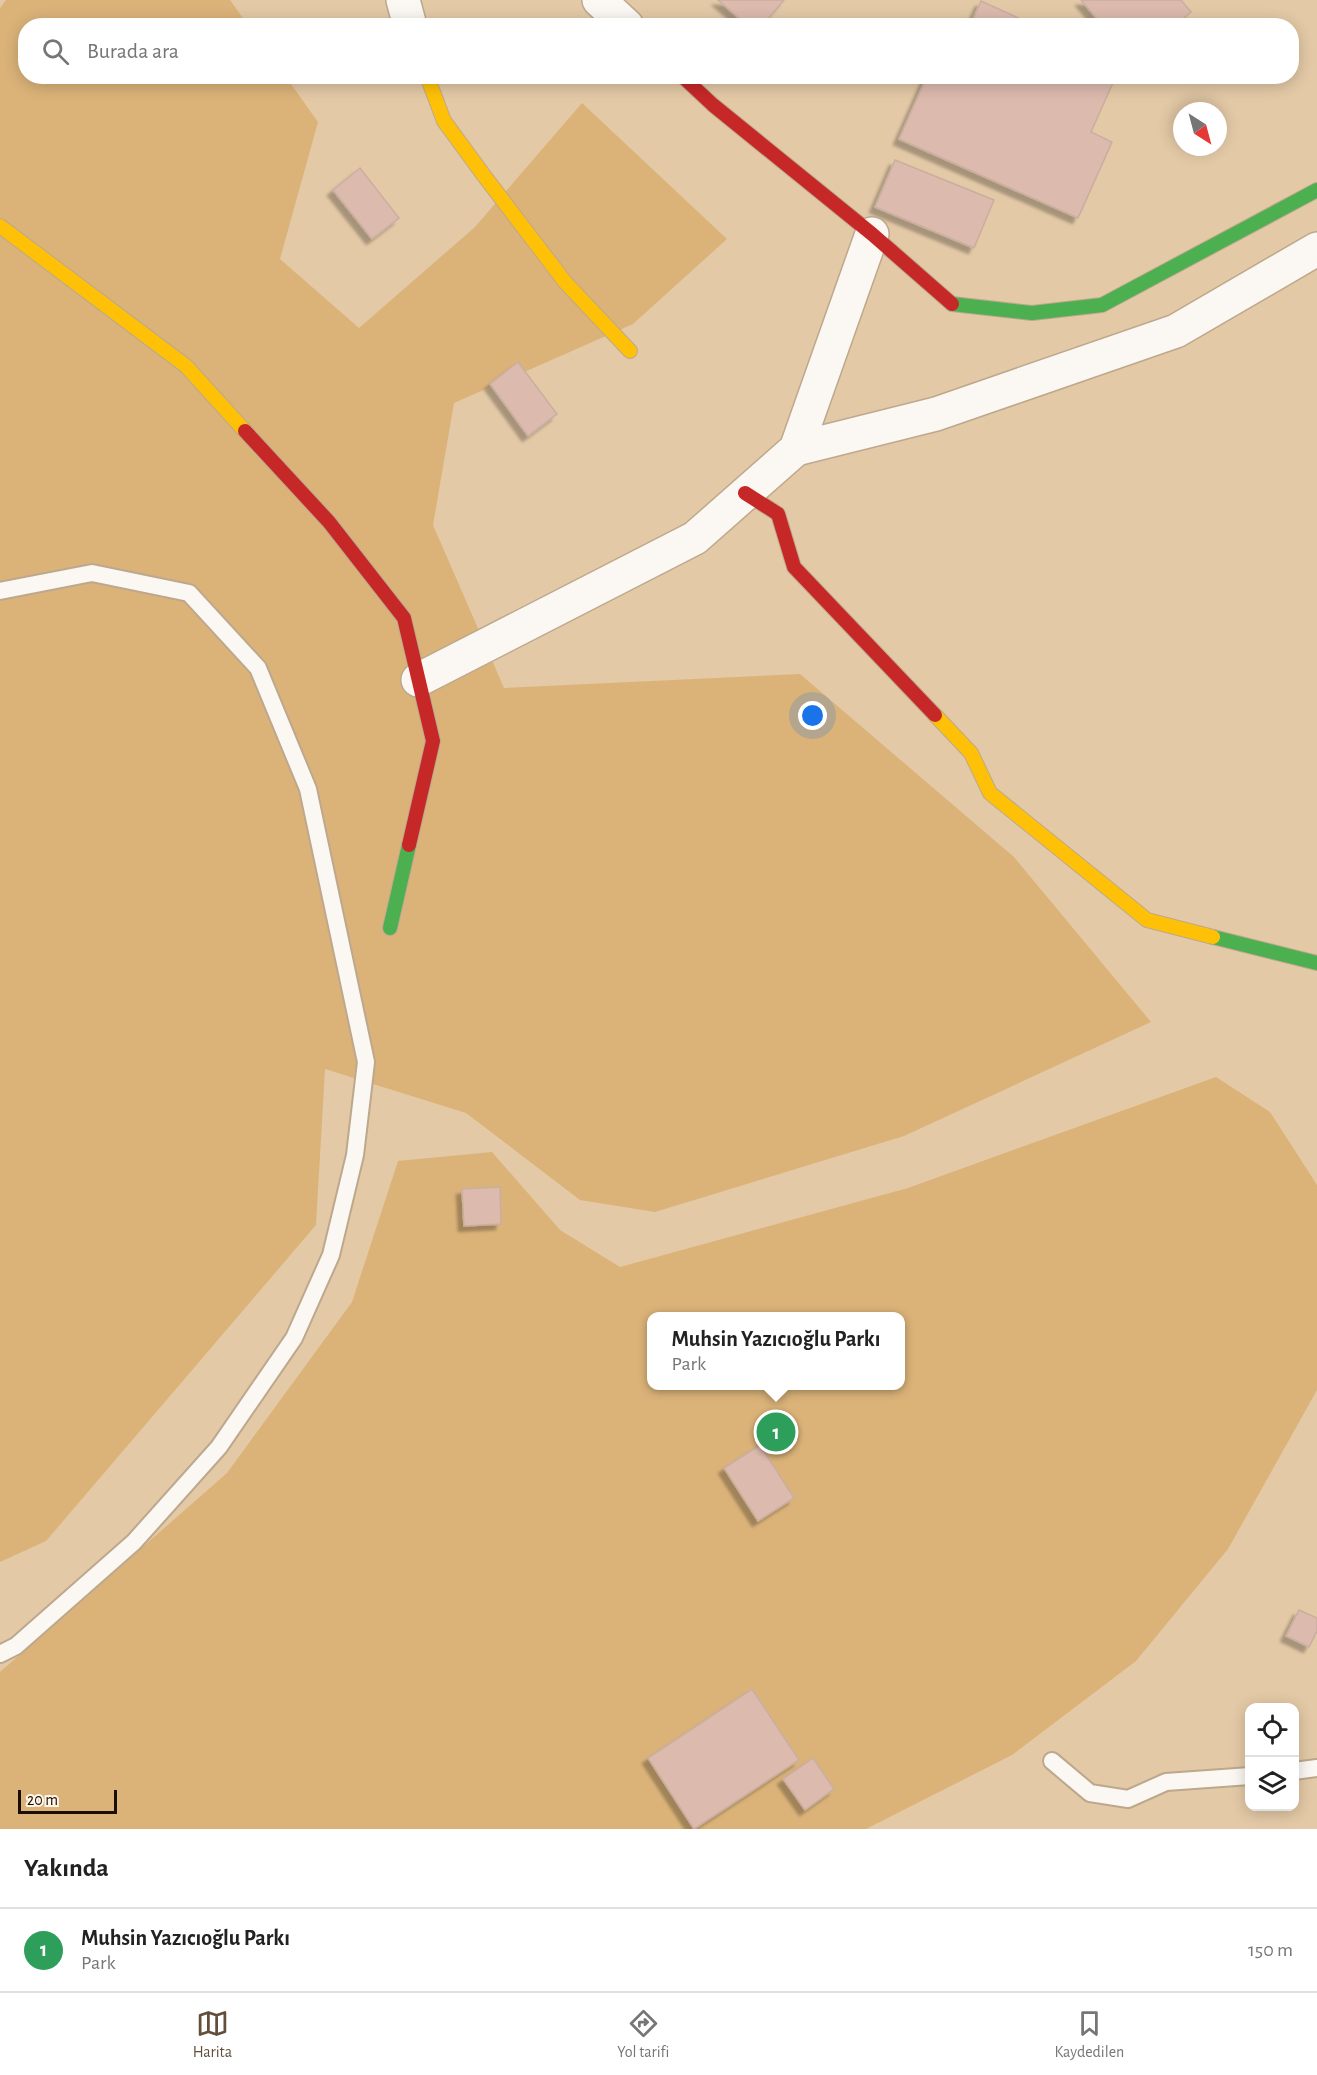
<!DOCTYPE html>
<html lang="tr">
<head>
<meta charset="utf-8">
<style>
  :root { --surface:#fff; --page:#f2f2f2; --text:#222; --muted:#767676; --line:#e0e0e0; --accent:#614f3a }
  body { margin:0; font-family:"Alegreya Sans",sans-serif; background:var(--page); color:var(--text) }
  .controls { position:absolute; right:18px; bottom:18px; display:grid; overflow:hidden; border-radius:12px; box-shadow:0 3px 15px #0003 }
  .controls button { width:54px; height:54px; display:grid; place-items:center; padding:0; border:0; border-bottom:2px solid var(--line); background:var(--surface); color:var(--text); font:30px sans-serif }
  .compass { position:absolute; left:1173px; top:102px; width:54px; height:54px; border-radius:50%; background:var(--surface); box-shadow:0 3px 15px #0003; rotate:144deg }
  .scale { position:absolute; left:18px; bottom:15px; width:99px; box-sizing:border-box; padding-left:6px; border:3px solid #1b0e00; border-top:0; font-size:16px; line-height:21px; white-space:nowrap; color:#1b0e00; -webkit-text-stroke:4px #fff5e9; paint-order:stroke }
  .you { position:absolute; left:813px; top:716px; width:21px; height:21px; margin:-15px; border:4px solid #fff; border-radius:50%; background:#1a73e8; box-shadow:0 0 0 9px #1a73e833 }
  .badge { display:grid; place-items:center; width:39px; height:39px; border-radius:50%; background:var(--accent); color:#fff; font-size:20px; font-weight:700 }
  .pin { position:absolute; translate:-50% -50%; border:3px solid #fff; box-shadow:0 2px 6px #0006 }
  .popup { position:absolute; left:647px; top:1312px; width:258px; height:78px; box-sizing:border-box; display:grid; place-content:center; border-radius:12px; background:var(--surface); filter:drop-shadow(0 2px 4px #0005); font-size:20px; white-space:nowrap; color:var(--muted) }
  .popup b { font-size:22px; color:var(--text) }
  .popup::after { content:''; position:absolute; left:50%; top:100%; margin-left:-12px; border:12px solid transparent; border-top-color:var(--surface) }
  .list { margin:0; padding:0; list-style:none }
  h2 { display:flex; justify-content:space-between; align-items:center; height:78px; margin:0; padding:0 24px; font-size:26px }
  h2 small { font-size:20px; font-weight:400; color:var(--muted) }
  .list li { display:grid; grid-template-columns:39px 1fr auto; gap:18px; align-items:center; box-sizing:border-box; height:84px; padding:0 24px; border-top:2px solid var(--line) }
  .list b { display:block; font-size:22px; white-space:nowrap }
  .list p { margin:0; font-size:20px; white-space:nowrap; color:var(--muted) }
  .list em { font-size:20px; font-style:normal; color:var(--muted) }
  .icon { flex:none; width:33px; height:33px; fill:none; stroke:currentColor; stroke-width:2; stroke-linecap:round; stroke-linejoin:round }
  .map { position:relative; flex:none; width:1317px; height:1829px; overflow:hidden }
  .search { position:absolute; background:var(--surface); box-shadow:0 3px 15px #0003; left:18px; right:18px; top:18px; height:66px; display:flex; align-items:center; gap:15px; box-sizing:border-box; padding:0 21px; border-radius:24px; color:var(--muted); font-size:22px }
  .sheet { height:162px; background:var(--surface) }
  nav { display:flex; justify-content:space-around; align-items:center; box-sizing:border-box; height:84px; border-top:2px solid var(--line); background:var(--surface); font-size:16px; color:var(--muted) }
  nav a { display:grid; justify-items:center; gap:3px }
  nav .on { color:var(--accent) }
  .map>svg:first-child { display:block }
  .green { fill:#dbb379; fill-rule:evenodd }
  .building { fill:#dcbaad; stroke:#c9afa0; stroke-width:1.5; filter:url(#shadow) }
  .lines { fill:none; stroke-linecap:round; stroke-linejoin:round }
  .lane-casing { stroke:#bda88d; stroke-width:20 }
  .street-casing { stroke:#bda88d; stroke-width:36 }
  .fast-casing { stroke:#bda88d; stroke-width:16 }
  .slow-casing { stroke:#bda88d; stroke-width:16 }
  .jam-casing { stroke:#bda88d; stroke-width:16 }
  .lane { stroke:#fbf7f2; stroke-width:16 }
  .street { stroke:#fbf7f2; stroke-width:33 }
  .fast { stroke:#4caf50; stroke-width:14 }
  .slow { stroke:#ffc107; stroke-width:14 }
  .jam { stroke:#c62828; stroke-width:14 }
</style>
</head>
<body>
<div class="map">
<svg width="1317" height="1829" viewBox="0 0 1317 1829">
  <defs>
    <filter id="shadow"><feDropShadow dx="-5.5" dy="5.5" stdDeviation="1.5" flood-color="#0004"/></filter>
  </defs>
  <rect width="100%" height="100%" fill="#e3c9a6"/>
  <g class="green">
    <polygon points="6,0 230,0 248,25 26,26 26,76 286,77 318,122 280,259 359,328 475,227 582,103 727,239 633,324 454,403 433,525 504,688 800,674 1014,857 1151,1022 904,1136 655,1212 580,1200 466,1113 325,1069 316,1225 46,1541 0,1562 0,8"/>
    <path d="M1216,1077l54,35 47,73v205l-89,159 -92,112 -124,94 -146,74h-866v-157l227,-199 125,-171 46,-141 94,-9 68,78 60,37 288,-79zM652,1316h248v70h-248z"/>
  </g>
  <g class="building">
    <polygon points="718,0 784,0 762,26 748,26"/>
    <polygon points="1081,0 1181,0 1191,12 1175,26 1103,26"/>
    <polygon points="981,1 1036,26 970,26"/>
    <polygon points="927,76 1116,76 1091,132 1112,142 1078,218 899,139"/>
    <polygon points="895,160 994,200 974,248 875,207"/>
    <polygon points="360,168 399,218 372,239 333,190"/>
    <polygon points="518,362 557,414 528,436 490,384"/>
    <polygon points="500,1187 501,1224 464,1226 462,1189"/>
    <polygon points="760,1445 794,1498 758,1521 724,1468"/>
    <polygon points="1299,1610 1317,1618 1317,1631 1309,1647 1286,1636"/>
    <polygon points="752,1689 799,1760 694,1829 648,1758"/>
    <polygon points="813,1758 834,1789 805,1810 783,1779"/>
  </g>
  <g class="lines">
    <defs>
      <g id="lane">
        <polyline points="0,591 92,573 189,593 258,668 308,789 366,1062 355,1155 331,1255 294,1338 219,1447 134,1542 16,1646 0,1654"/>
        <polyline points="1052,1761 1090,1793 1128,1799 1166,1782 1250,1776"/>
        <polyline points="1294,1771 1317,1768"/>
      </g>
      <g id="street">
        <polyline points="403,0 410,26"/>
        <polyline points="599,0 627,26"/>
        <polyline points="796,449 936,414 1176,331 1317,249"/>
        <polyline points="418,680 695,538 796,449 872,234"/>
      </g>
      <g id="fast">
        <polyline points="952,304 1032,313 1102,305 1317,190"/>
        <polyline points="390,928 409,845"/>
        <polyline points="1213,937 1317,963"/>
      </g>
      <g id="slow">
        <polyline points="427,76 444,121 485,177 565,282 630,351"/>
        <polyline points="0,226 186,366 245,431"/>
        <polyline points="935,715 971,753 990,793 1147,920 1213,937"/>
      </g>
      <g id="jam">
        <polyline points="682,76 713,105 872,234 952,304"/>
        <polyline points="245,431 329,522 404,618 433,741 409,845"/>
        <polyline points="745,493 778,514 794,567 935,715"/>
      </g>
    </defs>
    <use href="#lane" class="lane-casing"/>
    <use href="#street" class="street-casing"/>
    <use href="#fast" class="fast-casing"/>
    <use href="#slow" class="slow-casing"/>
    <use href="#jam" class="jam-casing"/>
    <use href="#lane" class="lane"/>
    <use href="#street" class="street"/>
    <use href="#fast" class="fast"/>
    <use href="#slow" class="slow"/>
    <use href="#jam" class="jam"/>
  </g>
</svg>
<div class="controls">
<button><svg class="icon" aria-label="locate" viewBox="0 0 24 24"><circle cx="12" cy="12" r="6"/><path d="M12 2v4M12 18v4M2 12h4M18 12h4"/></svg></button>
<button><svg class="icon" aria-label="layers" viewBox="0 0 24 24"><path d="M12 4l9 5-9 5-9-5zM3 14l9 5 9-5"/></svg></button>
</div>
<svg class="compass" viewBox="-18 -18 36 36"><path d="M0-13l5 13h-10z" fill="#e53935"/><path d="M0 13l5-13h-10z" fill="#767676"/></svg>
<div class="scale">20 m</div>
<div class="you"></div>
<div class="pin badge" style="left:776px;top:1432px;background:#2e9e5b">1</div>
<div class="popup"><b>Muhsin Yazıcıoğlu Parkı</b>Park</div>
<div class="search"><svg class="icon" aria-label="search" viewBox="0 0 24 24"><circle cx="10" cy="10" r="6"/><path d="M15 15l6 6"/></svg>Burada ara</div>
</div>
<section class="sheet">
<h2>Yakında<small></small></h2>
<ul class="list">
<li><span class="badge" style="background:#2e9e5b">1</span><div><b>Muhsin Yazıcıoğlu Parkı</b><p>Park</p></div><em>150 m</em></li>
</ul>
</section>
<nav>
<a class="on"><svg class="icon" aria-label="map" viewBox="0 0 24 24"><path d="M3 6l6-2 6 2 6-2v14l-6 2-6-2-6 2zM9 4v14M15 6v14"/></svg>Harita</a>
<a><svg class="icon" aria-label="directions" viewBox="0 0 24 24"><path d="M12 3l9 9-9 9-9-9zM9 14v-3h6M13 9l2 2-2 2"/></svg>Yol tarifi</a>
<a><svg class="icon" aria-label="saved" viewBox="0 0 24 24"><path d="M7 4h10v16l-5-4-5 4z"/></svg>Kaydedilen</a>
</nav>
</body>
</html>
